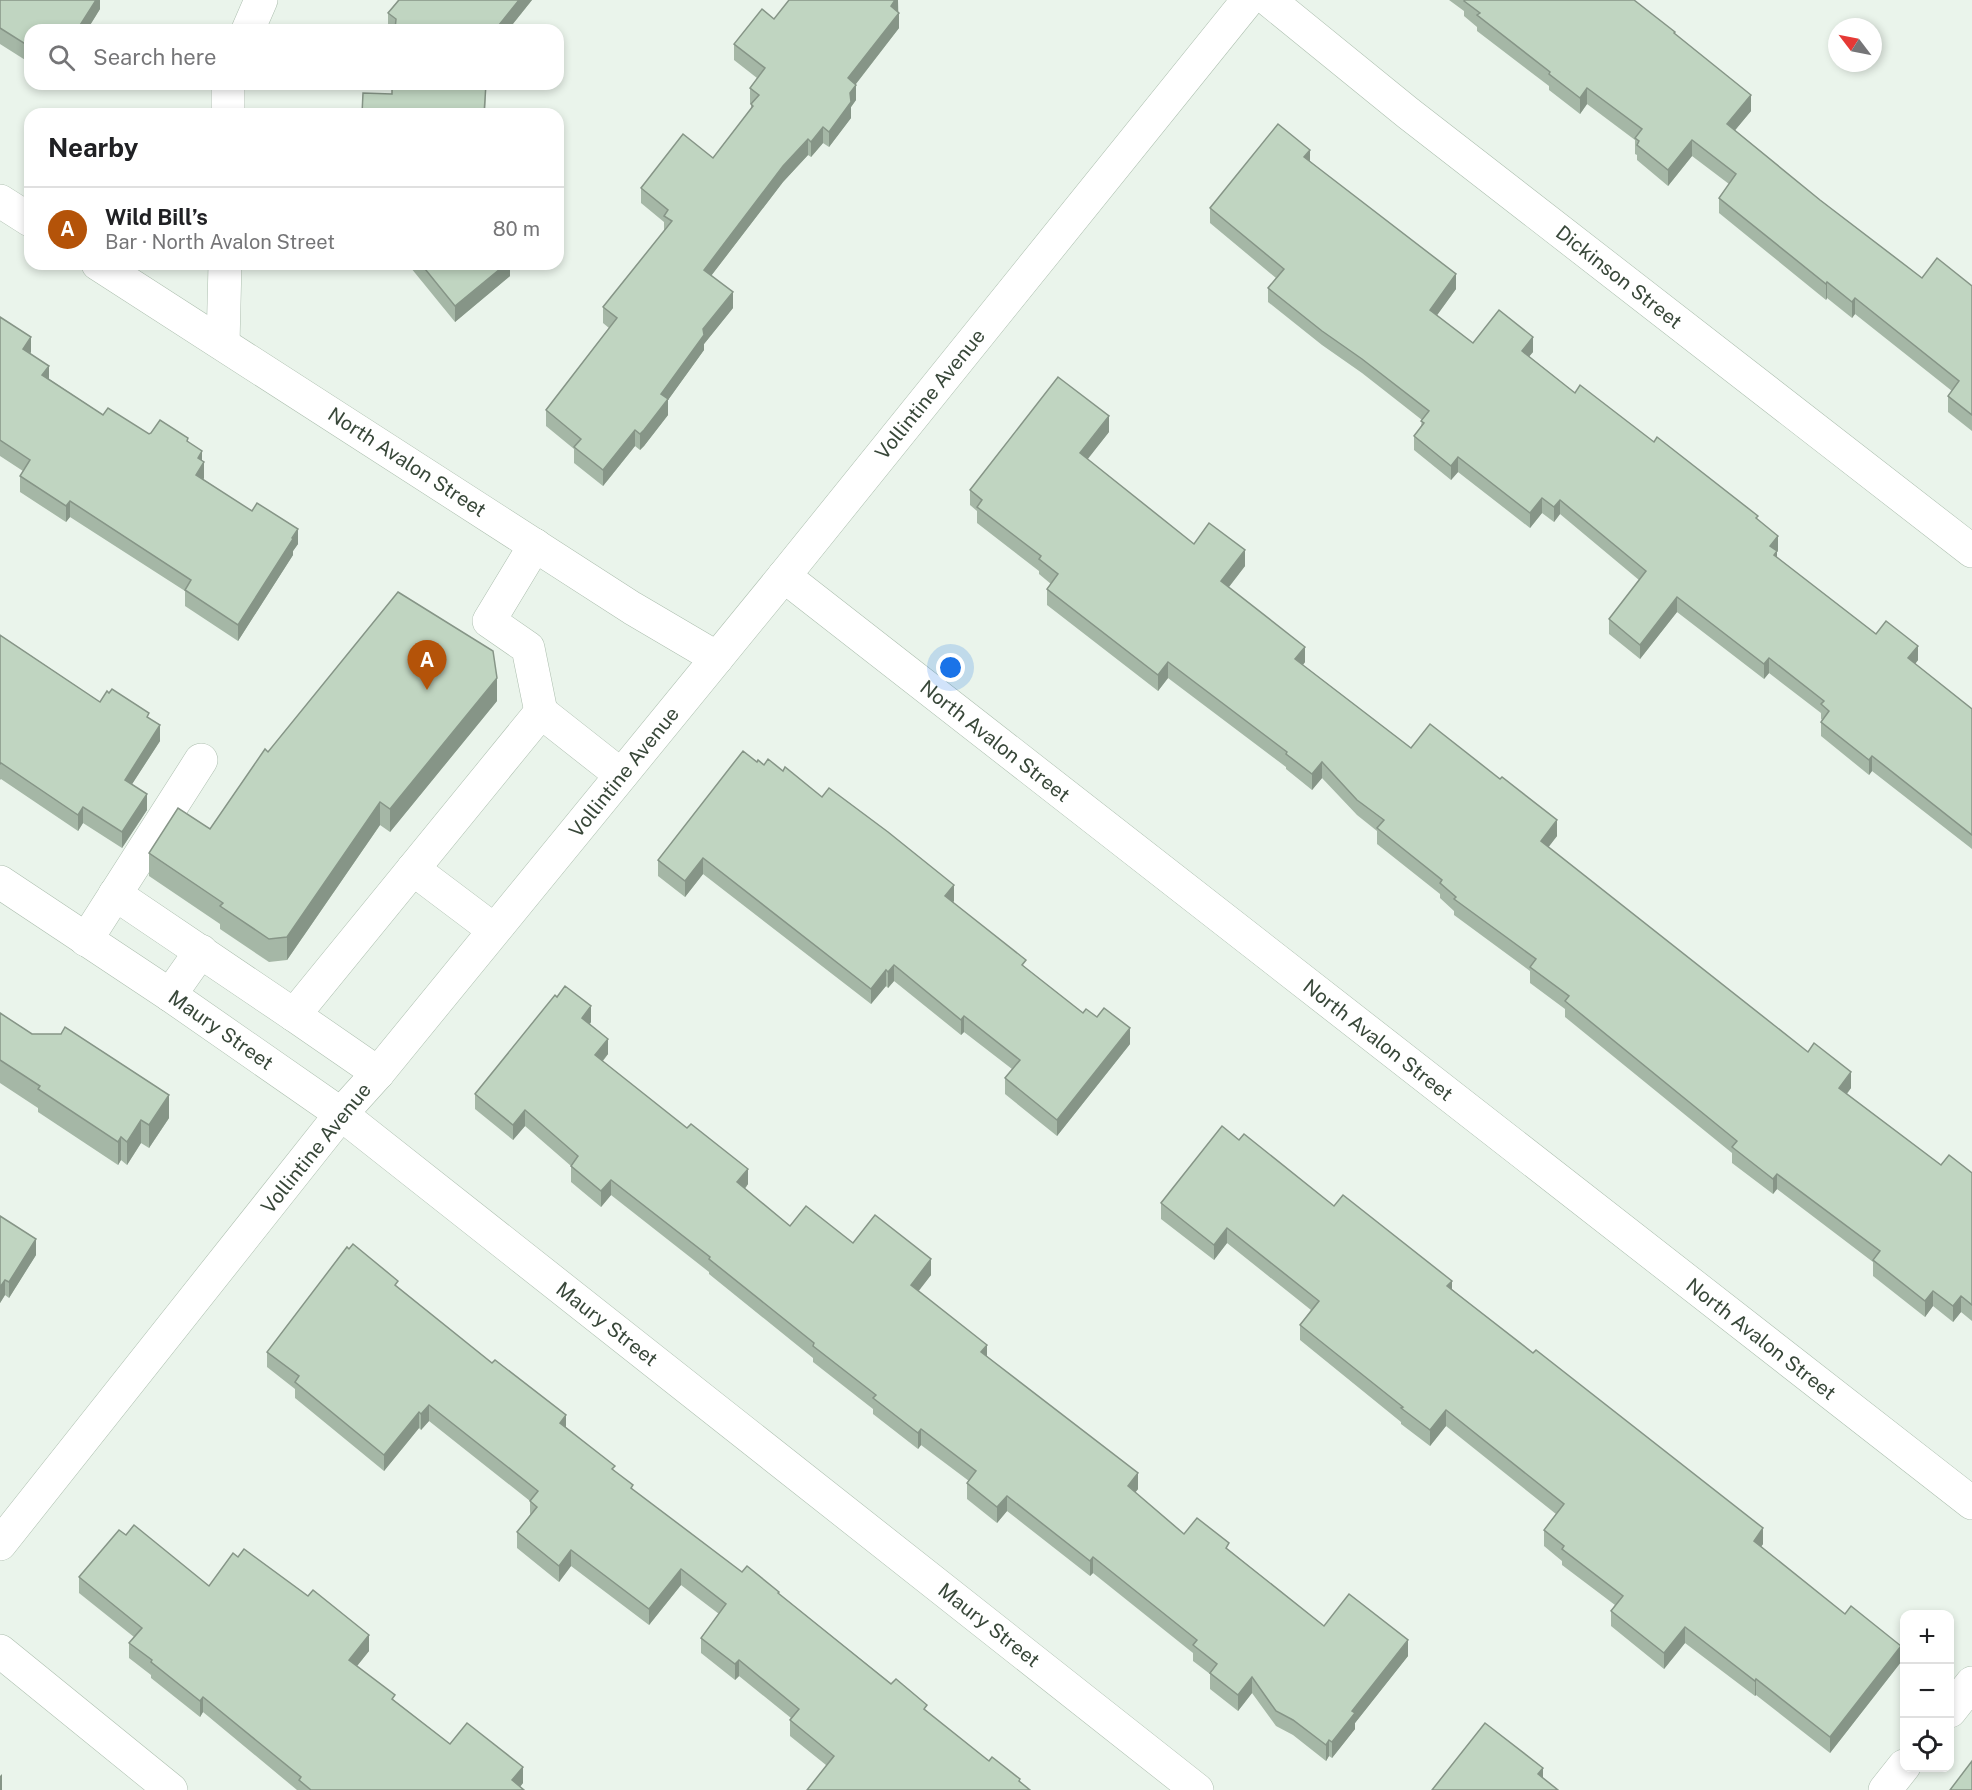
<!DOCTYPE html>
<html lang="en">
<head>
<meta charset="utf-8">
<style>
  :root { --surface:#fff; --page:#f6f6f6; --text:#202124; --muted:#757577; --line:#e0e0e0; --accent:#b45309 }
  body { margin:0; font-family:"Public Sans",sans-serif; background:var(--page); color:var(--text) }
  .controls { position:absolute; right:18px; bottom:18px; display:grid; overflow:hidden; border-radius:12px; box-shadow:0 3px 9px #0003 }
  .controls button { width:54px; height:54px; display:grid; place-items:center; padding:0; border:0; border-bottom:2px solid var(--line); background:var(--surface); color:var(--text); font:30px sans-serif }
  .compass { position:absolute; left:1828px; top:18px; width:54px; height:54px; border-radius:50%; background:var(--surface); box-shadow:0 3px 9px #0003; rotate:302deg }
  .you { position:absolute; left:951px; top:668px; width:21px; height:21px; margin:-15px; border:4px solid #fff; border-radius:50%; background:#1a73e8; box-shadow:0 0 0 9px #1a73e833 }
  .badge { display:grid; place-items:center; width:39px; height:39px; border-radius:50%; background:var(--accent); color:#fff; font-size:20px; font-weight:700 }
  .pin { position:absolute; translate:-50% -50px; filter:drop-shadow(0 2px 3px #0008) }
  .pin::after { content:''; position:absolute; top:32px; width:21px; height:18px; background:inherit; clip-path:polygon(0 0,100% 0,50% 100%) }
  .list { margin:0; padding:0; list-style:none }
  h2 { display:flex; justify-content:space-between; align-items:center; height:78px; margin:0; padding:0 24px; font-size:26px }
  h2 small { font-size:20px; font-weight:400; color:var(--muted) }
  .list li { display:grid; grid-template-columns:39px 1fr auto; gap:18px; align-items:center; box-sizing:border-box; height:84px; padding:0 24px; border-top:2px solid var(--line) }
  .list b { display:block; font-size:22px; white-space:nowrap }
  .list p { margin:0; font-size:20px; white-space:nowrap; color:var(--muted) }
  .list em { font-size:20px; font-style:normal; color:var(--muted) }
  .icon { flex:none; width:33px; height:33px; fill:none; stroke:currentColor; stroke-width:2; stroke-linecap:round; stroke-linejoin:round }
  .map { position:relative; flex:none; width:1972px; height:1790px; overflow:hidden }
  .search { position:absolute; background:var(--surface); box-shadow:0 3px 9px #0003; left:24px; top:24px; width:540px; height:66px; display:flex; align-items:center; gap:15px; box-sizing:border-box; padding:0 21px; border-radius:18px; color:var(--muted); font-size:22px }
  .panel { position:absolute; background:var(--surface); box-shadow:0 3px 9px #0003; left:24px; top:108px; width:540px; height:162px; border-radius:18px }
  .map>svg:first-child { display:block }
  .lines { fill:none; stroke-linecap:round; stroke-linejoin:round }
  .minor-casing { stroke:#adbfaf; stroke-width:34 }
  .minor { stroke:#fff; stroke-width:33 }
  .wall { fill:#a5b7a6 }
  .shaded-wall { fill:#869587 }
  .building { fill:#c0d5c1; stroke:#869587; stroke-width:1.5 }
  .labels { text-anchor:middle; stroke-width:4.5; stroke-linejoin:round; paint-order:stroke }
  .street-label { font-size:20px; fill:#384739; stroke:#fff }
</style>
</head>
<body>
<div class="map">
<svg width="1972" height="1790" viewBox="0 0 1972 1790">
  <rect width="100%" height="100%" fill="#eaf4eb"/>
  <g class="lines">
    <defs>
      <g id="minor">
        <polyline points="1269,0 1408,113 1972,551"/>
        <polyline points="248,30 261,0"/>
        <polyline points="228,114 228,84"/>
        <polyline points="0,201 30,220"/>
        <polyline points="98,264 632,608 717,658"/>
        <polyline points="223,344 225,264"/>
        <polyline points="535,545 489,621 528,648 541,712"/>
        <polyline points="784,576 1972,1503"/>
        <polyline points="413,869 494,930"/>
        <polyline points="0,882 170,995 341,1114 1197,1790"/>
        <polyline points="115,894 294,1015"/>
        <polyline points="86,940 201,760"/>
        <polyline points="170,995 201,951"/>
        <polyline points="378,1073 294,1015 541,712 621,775"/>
        <polyline points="0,1544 341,1114 378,1073 784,576 1248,0"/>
        <polyline points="0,1651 171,1790"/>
        <polyline points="1950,1711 1972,1683"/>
        <polyline points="1885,1790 1904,1766"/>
      </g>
    </defs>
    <use href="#minor" class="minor-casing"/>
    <use href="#minor" class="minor"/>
  </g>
  <g class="wall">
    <polygon points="0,0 100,0 100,9 87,30 30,30 30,63 0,44"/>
    <polygon points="398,0 532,0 508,30 390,30 388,29 388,13"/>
    <polygon points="898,0 899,28 856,84 856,100 851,107 851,118 829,147 823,143 811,157 808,155 783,182 711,276 733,308 704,344 704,350 668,400 668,415 644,446 640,450 635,446 603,486 574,463 574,449 546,426 546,410 609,328 603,323 603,307 664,231 664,222 641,203 641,188 713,158 751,109 751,104 750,104 750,88 757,78 734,60 734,44 774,19"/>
    <polygon points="1449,0 1634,0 1675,34 1751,111 1735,130 1820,200 1922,278 1972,286 1972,431 1948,412 1948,396 1952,391 1855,314 1852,318 1827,298 1826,300 1719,213 1719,198 1729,184 1692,156 1668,186 1637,160 1637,155 1635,154 1635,140 1587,104 1580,114 1549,90 1549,86 1477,31 1477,27 1464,16 1464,11"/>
    <polygon points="1310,161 1456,289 1436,316 1473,343 1533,352 1529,356 1575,393 1654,442 1758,520 1778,550 1777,552 1777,558 1876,634 1918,660 1915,664 1972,709 1972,849 1872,771 1869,775 1821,736 1821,722 1822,720 1821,719 1821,713 1769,673 1764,679 1677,612 1640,659 1609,634 1609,619 1639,580 1560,514 1554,522 1542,513 1530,528 1458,472 1451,480 1414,450 1414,436 1421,426 1422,420 1362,373 1322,345 1268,302 1268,288 1276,278 1210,223 1210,208"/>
    <polygon points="411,264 510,264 510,276 455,322 411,268"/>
    <polygon points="0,317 31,352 30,353 49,379 103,415 149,434 188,442 202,461 204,478 203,480 298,544 293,551 293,555 238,641 185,606 185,591 70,517 66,522 20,492 20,476 23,471 0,456"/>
    <polygon points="1109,432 1087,459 1194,544 1245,566 1229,587 1305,662 1303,665 1411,748 1557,836 1548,847 1851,1088 1847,1094 1941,1165 1972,1173 1972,1321 1961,1312 1953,1322 1933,1306 1925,1317 1873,1276 1873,1262 1777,1189 1773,1194 1732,1163 1732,1153 1565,1017 1565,1009 1530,983 1530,971 1454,915 1454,911 1440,898 1440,894 1377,844 1377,831 1357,815 1322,778 1312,790 1286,769 1286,767 1168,678 1158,691 1047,605 1047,589 1051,584 1039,574 1039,571 977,523 977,511 970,505 970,490"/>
    <polygon points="0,635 100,702 149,719 160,741 132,784 147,810 122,848 83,823 78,831 1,779 0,780"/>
    <polygon points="497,701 390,832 380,825 287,960 269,962 220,929 220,924 149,876 149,853 210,829 268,752"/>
    <polygon points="757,762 954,901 953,902 1026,968 1083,1013 1130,1044 1057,1136 1005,1094 1005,1078 1012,1069 964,1032 961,1035 894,981 888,988 886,986 871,1004 703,874 685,897 658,876 658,860"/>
    <polygon points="557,997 591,1022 590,1024 608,1054 603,1061 748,1184 745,1189 790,1226 853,1243 931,1275 918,1291 987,1356 1138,1489 1135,1492 1184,1534 1229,1550 1324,1626 1408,1656 1355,1723 1355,1729 1332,1758 1329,1756 1326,1761 1293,1735 1276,1726 1252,1693 1238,1711 1210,1689 1210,1674 1193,1661 1193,1653 1093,1573 1090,1576 1007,1511 997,1523 967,1499 967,1483 969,1481 921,1445 918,1449 873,1414 873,1409 813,1362 813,1358 709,1274 709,1272 611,1195 601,1207 571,1182 571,1166 525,1126 513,1140 475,1109 475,1094"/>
    <polygon points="0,1013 32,1034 169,1118 149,1148 141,1143 127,1165 121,1160 118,1165 38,1112 38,1108 0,1083"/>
    <polygon points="1239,1140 1452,1289 1763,1544 1761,1547 1901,1662 1830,1753 1756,1695 1755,1696 1685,1643 1664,1669 1611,1626 1611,1611 1615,1605 1562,1565 1562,1561 1544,1546 1544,1530 1556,1514 1446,1426 1430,1446 1401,1424 1401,1422 1300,1340 1300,1325 1311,1310 1227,1243 1214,1260 1161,1219 1161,1203"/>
    <polygon points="0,1216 36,1255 9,1298 5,1295 0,1303"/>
    <polygon points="398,1288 566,1427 615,1471 633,1490 742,1572 779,1594 989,1761 1020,1779 826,1765 790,1736 790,1720 791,1718 739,1676 735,1680 701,1653 701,1638 719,1614 681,1585 649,1625 571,1566 559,1582 517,1548 517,1532 530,1515 530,1501 429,1421 421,1430 419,1428 384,1471 295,1398 295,1389 267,1367 267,1352"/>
    <polygon points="126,1535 209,1586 369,1651 357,1666 395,1701 450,1744 523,1783 520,1787 524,1790 297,1790 203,1712 200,1717 151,1678 151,1675 129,1658 129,1643 134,1637 79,1593 79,1577"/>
  </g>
  <g class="shaded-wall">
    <polygon points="96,0 100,0 100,9 87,30 77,30"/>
    <polygon points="519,0 532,0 508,30 495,30"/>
    <polygon points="895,0 898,0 898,13 891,6"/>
    <polygon points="899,13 899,28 848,94 848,78"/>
    <polygon points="486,84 485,114 484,114"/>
    <polygon points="856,85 856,100 851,107 851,118 829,147 829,132 850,93"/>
    <polygon points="1587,88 1587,104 1580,114 1580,98"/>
    <polygon points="1751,95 1751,111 1727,140 1727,124"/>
    <polygon points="823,127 823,143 811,157 811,142"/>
    <polygon points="808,139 808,155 783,182 704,285 704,270 783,166"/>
    <polygon points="1692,140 1692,156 1668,186 1668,170"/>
    <polygon points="1310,150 1310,165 1304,157"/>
    <polygon points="506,264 510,264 510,276 455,322 455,306"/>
    <polygon points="1456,274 1456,289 1430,325 1430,310"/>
    <polygon points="1827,282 1827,298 1826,300 1826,284"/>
    <polygon points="733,292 733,308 704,344 704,350 668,400 668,415 644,446 640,450 640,434 661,394 703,329"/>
    <polygon points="1855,298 1855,314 1852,318 1852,302"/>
    <polygon points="31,337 31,352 23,365 23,349"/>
    <polygon points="1533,337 1533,352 1522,365 1522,351"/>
    <polygon points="49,366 49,381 42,375"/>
    <polygon points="1109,416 1109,432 1080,469 1080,453"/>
    <polygon points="635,430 635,446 603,486 603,470"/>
    <polygon points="202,451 202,465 204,462 204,478 196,491 196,475 198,458"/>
    <polygon points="1458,457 1458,472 1451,480 1451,466"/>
    <polygon points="1542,498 1542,513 1530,528 1530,513"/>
    <polygon points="1560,500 1560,514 1554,522 1554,507"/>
    <polygon points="70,501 70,517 66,522 66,506"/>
    <polygon points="298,529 298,544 293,551 293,555 238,641 238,625"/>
    <polygon points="1778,536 1778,550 1777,552 1777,566 1770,546"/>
    <polygon points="1245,550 1245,566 1221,597 1221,581"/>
    <polygon points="1677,597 1677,612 1640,659 1640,645"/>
    <polygon points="1918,646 1918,660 1908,673 1908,658"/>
    <polygon points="1305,647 1305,662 1295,675 1295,659"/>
    <polygon points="1769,658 1769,673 1764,679 1764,664"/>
    <polygon points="1168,662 1168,678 1158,691 1158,675"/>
    <polygon points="497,678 497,701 390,832 390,809"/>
    <polygon points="160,725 160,741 125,795 125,780"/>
    <polygon points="1872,756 1872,771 1869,775 1869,760"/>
    <polygon points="1322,762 1322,778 1312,790 1312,774"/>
    <polygon points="147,794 147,810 122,848 122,832"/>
    <polygon points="380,802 380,825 287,960 287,937"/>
    <polygon points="83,807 83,823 78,831 78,815"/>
    <polygon points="1557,820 1557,836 1541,857 1541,841"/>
    <polygon points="703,858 703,874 685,897 685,881"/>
    <polygon points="954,885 954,901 945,912 945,896"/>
    <polygon points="894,965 894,981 888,988 888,972"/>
    <polygon points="886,970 886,986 871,1004 871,989"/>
    <polygon points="591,1006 591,1022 582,1033 582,1018"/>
    <polygon points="964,1016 964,1032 961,1035 961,1020"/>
    <polygon points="1130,1028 1130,1044 1057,1136 1057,1120"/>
    <polygon points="608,1039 608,1054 595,1070 595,1055"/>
    <polygon points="1851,1072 1851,1088 1839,1103 1839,1088"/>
    <polygon points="169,1095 169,1118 149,1148 149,1125"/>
    <polygon points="525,1110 525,1126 513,1140 513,1125"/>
    <polygon points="141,1120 141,1143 127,1165 127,1142"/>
    <polygon points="121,1137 121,1160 118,1165 118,1142"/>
    <polygon points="748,1169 748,1184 737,1198 737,1182"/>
    <polygon points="1777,1174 1777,1189 1773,1194 1773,1179"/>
    <polygon points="611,1180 611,1195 601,1207 601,1191"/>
    <polygon points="1227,1228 1227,1243 1214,1260 1214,1245"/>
    <polygon points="36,1239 36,1255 9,1298 9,1282"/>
    <polygon points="931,1259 931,1275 911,1301 911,1285"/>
    <polygon points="5,1280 5,1295 0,1303 0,1287"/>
    <polygon points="1452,1281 1452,1296 1447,1286"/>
    <polygon points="1933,1291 1933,1306 1925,1317 1925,1301"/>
    <polygon points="1961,1296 1961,1312 1953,1322 1953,1306"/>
    <polygon points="987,1345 987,1361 981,1352"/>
    <polygon points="429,1405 429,1421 421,1430 421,1414"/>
    <polygon points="1446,1410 1446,1426 1430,1446 1430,1430"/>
    <polygon points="419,1412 419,1428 384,1471 384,1455"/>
    <polygon points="566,1415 566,1431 560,1423"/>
    <polygon points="921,1429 921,1445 918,1449 918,1433"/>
    <polygon points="1138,1473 1138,1489 1128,1502 1128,1486"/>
    <polygon points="1007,1496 1007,1511 997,1523 997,1507"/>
    <polygon points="1763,1528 1763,1544 1754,1556 1754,1541"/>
    <polygon points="571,1550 571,1566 559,1582 559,1566"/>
    <polygon points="1093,1557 1093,1573 1090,1576 1090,1561"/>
    <polygon points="681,1569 681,1585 649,1625 649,1609"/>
    <polygon points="1685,1627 1685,1643 1664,1669 1664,1653"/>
    <polygon points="369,1635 369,1651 349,1676 349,1660"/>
    <polygon points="1408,1640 1408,1656 1355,1723 1355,1729 1332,1758 1332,1742 1352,1711"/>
    <polygon points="1901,1646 1901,1662 1830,1753 1830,1737"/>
    <polygon points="739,1660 739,1676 735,1680 735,1664"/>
    <polygon points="1252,1677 1252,1693 1238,1711 1238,1695"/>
    <polygon points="1756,1679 1756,1695 1755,1696 1755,1681"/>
    <polygon points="203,1697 203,1712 200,1717 200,1701"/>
    <polygon points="1329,1740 1329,1756 1326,1761 1326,1745"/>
    <polygon points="523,1767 523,1783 517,1790 512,1780"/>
    <polygon points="1543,1768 1543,1784 1538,1774"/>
    <polygon points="2,1774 2,1790 0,1790 0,1776"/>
  </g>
  <g class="building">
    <polygon points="0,0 96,0 77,30 30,30 30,47 0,28"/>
    <polygon points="399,0 519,0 495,30 395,30 396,19 388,13"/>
    <polygon points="789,0 895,0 891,6 899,13 848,78 856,85 850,93 851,102 829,132 823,127 811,142 808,139 783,166 704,270 733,292 703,329 704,335 661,394 668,399 644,430 640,434 635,430 603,470 574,447 581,439 546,410 617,318 603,307 672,221 664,216 668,210 641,188 683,134 713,158 753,106 751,104 759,95 750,88 765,68 734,44 762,9 774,19"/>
    <polygon points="1465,0 1634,0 1675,32 1674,33 1751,95 1727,124 1820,200 1922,278 1937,258 1972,286 1972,415 1948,396 1959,381 1855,298 1852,302 1827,282 1826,284 1719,198 1736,174 1692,140 1668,170 1637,145 1639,141 1635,138 1642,129 1587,88 1580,98 1549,74 1550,72 1477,15 1480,13 1464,1"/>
    <polygon points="392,84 486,84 484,114 362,114 363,93 392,94"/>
    <polygon points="1278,124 1310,150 1304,157 1456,274 1430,310 1473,343 1499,310 1533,337 1522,351 1575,393 1580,385 1654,442 1657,437 1758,516 1756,518 1778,536 1770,546 1777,551 1774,555 1876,634 1886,621 1918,646 1908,658 1972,709 1972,835 1872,756 1869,760 1821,722 1829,711 1821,704 1824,701 1769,658 1764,664 1677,597 1640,645 1609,619 1646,571 1560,500 1554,507 1542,498 1530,513 1458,457 1451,466 1414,436 1424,423 1421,421 1429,411 1362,359 1322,331 1268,288 1284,269 1210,208"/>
    <polygon points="421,264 506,264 455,306"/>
    <polygon points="0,317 31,337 23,349 49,366 42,375 103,415 108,408 149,434 151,433 160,420 188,438 187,441 202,451 198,458 204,462 196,475 252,511 257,503 298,529 292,538 293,539 238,625 185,590 191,580 70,501 66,506 20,476 30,460 0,440"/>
    <polygon points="1058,377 1109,416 1080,453 1194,544 1209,523 1245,550 1221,581 1305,647 1295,659 1411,748 1430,724 1500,779 1502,777 1557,820 1541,841 1808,1052 1814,1043 1851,1072 1839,1088 1941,1165 1949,1155 1972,1173 1972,1305 1961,1296 1953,1306 1933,1291 1925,1301 1873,1260 1880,1251 1777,1174 1773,1179 1732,1147 1737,1141 1565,1001 1569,996 1530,967 1536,959 1454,899 1456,897 1440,883 1442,880 1377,828 1384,820 1357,800 1322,762 1312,774 1286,754 1287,752 1168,662 1158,675 1047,589 1058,574 1039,559 1041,556 977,507 982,500 970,490"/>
    <polygon points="398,592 493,651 497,678 390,809 380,802 287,937 269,939 220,906 223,903 149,853 178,808 210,829 265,749 268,752"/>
    <polygon points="0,635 100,702 107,691 109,693 112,689 149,713 147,717 160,725 125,780 147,794 122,832 83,807 78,815 1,763 0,764"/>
    <polygon points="743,751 757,762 758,760 764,765 768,759 783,771 785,767 822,797 829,788 888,832 954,885 945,896 1026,960 1022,965 1083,1013 1086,1009 1097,1017 1104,1008 1130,1028 1057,1120 1005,1078 1020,1060 964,1016 961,1020 894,965 888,972 886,970 871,989 703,858 685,881 658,860"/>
    <polygon points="565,986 591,1006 582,1018 608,1039 595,1055 687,1128 691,1124 748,1169 737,1182 790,1226 806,1206 853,1243 875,1215 931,1259 911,1285 987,1345 981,1352 1138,1473 1128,1486 1184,1534 1197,1518 1229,1543 1226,1548 1324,1626 1349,1594 1408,1640 1352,1711 1355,1713 1332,1742 1329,1740 1326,1745 1293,1720 1276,1711 1252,1677 1238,1695 1210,1673 1217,1664 1193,1645 1197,1640 1093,1557 1090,1561 1007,1496 997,1507 967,1483 976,1471 921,1429 918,1433 873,1398 876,1395 813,1346 814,1343 709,1259 710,1257 611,1180 601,1191 571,1166 578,1156 525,1110 513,1125 475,1094 555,995 557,997"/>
    <polygon points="0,1013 32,1034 61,1034 65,1027 169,1095 149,1125 141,1120 127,1142 121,1137 118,1142 38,1089 40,1086 0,1060"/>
    <polygon points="1222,1126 1239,1140 1244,1134 1334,1206 1343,1195 1452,1281 1447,1286 1533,1353 1536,1350 1763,1528 1754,1541 1845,1614 1851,1606 1901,1646 1830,1737 1756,1679 1755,1681 1685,1627 1664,1653 1611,1611 1623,1596 1562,1549 1564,1546 1544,1530 1564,1504 1446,1410 1430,1430 1401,1408 1403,1407 1300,1325 1319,1301 1227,1228 1214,1245 1161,1203"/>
    <polygon points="0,1216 36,1239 9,1282 5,1280 0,1287"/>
    <polygon points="353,1244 398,1281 395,1285 492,1363 495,1360 566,1415 560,1423 615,1466 612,1469 633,1485 631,1488 742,1572 747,1566 779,1592 778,1593 891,1684 896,1679 927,1705 924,1709 989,1761 992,1757 1020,1779 1019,1781 1030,1790 807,1790 834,1756 790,1720 799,1709 739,1660 735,1664 701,1638 726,1604 681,1569 649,1609 571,1550 559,1566 517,1532 537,1507 530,1501 538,1491 429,1405 421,1414 419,1412 384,1455 295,1382 299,1376 267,1352 347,1247 349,1249"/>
    <polygon points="134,1525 209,1586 233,1553 238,1557 244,1549 308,1596 313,1590 369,1635 349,1660 395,1695 392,1699 450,1744 467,1723 523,1767 512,1780 524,1790 311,1790 299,1780 301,1777 203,1697 200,1701 151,1662 152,1660 129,1643 142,1628 79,1577 119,1530 126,1535"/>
    <polygon points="1485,1723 1543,1768 1538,1774 1558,1790 1432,1790"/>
    <polygon points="1972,1761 1972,1790 1950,1790"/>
  </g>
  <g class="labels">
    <g class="street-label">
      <text transform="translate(1619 277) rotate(38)" y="7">Dickinson Street</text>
      <text transform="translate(930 394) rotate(-51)" y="7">Vollintine Avenue</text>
      <text transform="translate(407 462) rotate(33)" y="7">North Avalon Street</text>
      <text transform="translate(995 741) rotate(38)" y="7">North Avalon Street</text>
      <text transform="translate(624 772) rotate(-51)" y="7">Vollintine Avenue</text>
      <text transform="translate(221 1030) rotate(35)" y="7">Maury Street</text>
      <text transform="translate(1378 1040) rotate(38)" y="7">North Avalon Street</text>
      <text transform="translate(316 1148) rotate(-51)" y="7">Vollintine Avenue</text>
      <text transform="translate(607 1324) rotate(38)" y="7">Maury Street</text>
      <text transform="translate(1761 1339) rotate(38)" y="7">North Avalon Street</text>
      <text transform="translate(989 1625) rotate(38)" y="7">Maury Street</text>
    </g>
  </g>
</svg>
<div class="controls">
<button>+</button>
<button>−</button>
<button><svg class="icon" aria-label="locate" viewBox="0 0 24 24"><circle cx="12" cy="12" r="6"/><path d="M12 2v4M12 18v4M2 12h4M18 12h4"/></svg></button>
</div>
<svg class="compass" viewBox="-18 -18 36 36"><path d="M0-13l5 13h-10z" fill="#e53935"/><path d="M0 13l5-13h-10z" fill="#757577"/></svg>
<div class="you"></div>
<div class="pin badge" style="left:427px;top:690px">A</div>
<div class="search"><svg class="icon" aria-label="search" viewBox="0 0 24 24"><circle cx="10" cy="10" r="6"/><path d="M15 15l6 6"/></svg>Search here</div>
<section class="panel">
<h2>Nearby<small></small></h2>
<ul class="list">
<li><span class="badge">A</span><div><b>Wild Bill’s</b><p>Bar · North Avalon Street</p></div><em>80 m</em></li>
</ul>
</section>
</div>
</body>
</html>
